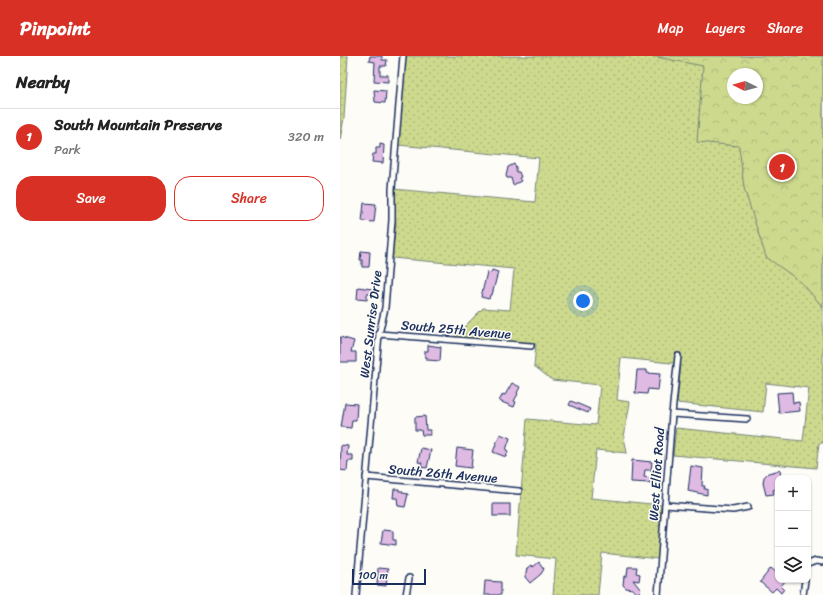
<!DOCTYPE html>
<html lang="en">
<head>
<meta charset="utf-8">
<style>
  :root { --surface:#fff; --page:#f2f2f2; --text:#222; --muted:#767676; --line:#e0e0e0; --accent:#d93025 }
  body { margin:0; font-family:Sriracha,sans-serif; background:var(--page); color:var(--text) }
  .controls { position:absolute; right:12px; bottom:12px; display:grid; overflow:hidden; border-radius:8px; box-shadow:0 1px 3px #0004 }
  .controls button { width:36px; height:36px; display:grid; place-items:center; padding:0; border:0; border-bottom:1px solid var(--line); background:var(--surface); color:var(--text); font:20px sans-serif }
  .compass { position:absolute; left:387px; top:12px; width:36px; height:36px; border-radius:50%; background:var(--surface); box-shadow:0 1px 3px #0004; rotate:275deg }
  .scale { position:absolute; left:12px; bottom:10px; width:74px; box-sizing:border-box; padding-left:4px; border:2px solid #1b2f5e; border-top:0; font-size:11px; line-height:14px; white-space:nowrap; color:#1b2f5e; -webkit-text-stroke:3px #fdfcf7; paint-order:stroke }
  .you { position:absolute; left:243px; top:245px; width:14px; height:14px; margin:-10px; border:3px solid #fff; border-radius:50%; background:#1a73e8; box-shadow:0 0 0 6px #1a73e833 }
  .badge { display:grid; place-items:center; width:26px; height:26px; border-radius:50%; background:var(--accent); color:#fff; font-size:13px; font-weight:700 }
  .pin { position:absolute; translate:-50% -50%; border:2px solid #fff; box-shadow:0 1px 4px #0006 }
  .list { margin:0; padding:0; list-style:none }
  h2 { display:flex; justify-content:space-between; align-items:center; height:52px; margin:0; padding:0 16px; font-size:17px }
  h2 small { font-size:13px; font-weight:400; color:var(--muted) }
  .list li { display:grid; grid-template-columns:26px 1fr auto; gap:12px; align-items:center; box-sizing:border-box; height:56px; padding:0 16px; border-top:1px solid var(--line) }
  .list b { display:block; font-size:15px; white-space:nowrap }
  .list p { margin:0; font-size:13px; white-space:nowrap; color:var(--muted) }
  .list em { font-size:13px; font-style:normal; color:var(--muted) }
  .actions { display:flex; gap:8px; padding:12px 16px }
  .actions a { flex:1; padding:9px 0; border:1px solid var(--accent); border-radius:16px; text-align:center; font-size:14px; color:var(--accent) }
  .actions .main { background:var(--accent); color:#fff }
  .icon { flex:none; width:22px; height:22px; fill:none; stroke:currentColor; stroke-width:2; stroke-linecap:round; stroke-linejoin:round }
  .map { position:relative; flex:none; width:483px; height:539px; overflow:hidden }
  header { display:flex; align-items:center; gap:24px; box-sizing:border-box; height:56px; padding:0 20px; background:var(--accent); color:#fff }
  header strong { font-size:19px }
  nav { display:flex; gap:22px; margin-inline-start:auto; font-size:14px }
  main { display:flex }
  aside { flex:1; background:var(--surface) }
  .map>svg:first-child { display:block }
  .grass { fill:url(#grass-dots); stroke:#748476; fill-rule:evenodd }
  .forest { fill:url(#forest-crowns); stroke:#748476; fill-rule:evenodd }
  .building { fill:#dfbae3; stroke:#1b2f5e }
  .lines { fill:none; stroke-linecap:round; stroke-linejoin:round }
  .minor-casing { stroke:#1b2f5e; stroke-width:8 }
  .minor { stroke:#fdfcf7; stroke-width:5 }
  .labels { text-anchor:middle; stroke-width:3; stroke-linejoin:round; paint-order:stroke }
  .street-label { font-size:13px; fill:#1b2f5e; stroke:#fdfcf7 }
</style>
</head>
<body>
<header>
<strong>Pinpoint</strong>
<nav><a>Map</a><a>Layers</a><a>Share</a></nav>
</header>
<main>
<aside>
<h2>Nearby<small></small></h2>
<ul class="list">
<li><span class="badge">1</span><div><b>South Mountain Preserve</b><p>Park</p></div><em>320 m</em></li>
</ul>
<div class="actions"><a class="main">Save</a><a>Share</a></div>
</aside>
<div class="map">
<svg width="483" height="539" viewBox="0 0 483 539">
  <defs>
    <pattern id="grass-dots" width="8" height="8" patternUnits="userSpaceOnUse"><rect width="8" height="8" fill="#cdd98d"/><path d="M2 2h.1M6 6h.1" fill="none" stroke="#afbb7c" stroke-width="1.8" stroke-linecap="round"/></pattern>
    <pattern id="forest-crowns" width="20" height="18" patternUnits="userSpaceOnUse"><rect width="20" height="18" fill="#cdd98d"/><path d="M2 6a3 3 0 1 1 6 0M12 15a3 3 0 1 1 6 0" fill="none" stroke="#afbb7c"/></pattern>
  </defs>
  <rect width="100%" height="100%" fill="#fdfcf7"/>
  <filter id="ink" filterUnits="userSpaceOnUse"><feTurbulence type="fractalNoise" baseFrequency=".025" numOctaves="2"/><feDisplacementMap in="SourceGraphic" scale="8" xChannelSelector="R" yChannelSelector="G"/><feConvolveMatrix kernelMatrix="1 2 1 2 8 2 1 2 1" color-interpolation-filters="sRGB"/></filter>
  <g filter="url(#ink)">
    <g class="grass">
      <polygon points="0,0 8,0 4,62 0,84"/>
      <path d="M66,0h417v387h-4l-3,25 -143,-13 3,-27 127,13 6,-53 -43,-5 -3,29 -86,-9 4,-39 -60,-6 -4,42 13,2 -6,35 3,16 -31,-3 -5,48 70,7 -2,54 -57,-6 -4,42h-45l3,-36 -40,-4 11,-136 69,6 4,-40 -48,-5 -18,-14 2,-22 -82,-7 29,-29 27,2 4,-41 -122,-11 4,-35 -3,-34 142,13 4,-44 -141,-13zM393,18h24v24h-24z"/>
    </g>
    <path class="forest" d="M311,0h172v251l-22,-25 -35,-25 -22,-69 -5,-42 -42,-4 6,-76zM393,18h24v24h-24z"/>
    <g class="building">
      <polygon points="30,0 42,0 42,4 47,4 46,10 40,10 40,19 48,19 48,26 34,25 35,6 29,5"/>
      <polygon points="34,34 46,35 45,47 35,46"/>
      <polygon points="40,88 44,89 43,107 32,106 33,98 36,98 36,92 40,92"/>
      <polygon points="174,108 176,111 176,116 179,116 181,121 179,122 181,125 173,129 171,122 167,122 166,120 168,111"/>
      <polygon points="24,147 36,148 34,166 22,165"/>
      <polygon points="21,195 30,196 29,211 22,211 22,204 20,204"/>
      <polygon points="152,214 158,216 152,239 150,239 149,243 141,241 147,216 151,217"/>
      <polygon points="18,231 32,233 31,238 27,238 27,244 17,243"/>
      <polygon points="0,281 14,285 11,296 16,296 16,306 0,306"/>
      <polygon points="88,289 101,291 100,305 87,304 87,301 85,301 85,295 88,295"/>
      <polygon points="297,314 307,314 307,317 320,318 318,334 308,333 307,338 295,337"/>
      <polygon points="172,327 180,331 177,337 178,338 174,345 176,346 174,351 159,345 163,338 165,339"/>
      <polygon points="452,336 453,347 459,346 460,355 439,357 437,337"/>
      <polygon points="231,345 250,353 248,357 229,349"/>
      <polygon points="5,347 17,348 16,364 12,364 11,372 1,371"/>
      <polygon points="85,360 86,374 90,374 90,379 82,379 81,374 75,374 75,361"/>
      <polygon points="160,378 170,382 166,394 168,395 166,401 153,396"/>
      <polygon points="1,389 8,390 7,399 13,399 13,405 8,405 7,415 0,414"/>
      <polygon points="81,392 91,394 87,412 81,411 82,407 78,406"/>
      <polygon points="117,392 133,394 131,412 115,410"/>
      <polygon points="292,404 312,406 311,414 305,414 304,421 311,422 310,427 291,426"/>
      <polygon points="351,410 363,412 362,430 365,430 364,433 367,433 367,439 348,435"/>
      <polygon points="440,414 441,422 438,422 438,433 433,434 434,438 426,439 423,427 424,421 428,417"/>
      <polygon points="54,433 59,433 59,435 63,435 63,437 68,438 65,451 58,450 57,442 53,442"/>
      <rect x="153" y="448" width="17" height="12"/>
      <polygon points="43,474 53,475 53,484 56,484 56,489 41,487"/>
      <polygon points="199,506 204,513 201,518 190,527 185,521 187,512 191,509 193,511"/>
      <polygon points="288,511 297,511 296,517 300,518 299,525 293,524 301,534 297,538 293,533 286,532 283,529 284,520 287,520"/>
      <polygon points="38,512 48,513 46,530 37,529"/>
      <polygon points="431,512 438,518 438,524 446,524 441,530 444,533 441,537 436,532 432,536 420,526"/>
      <polygon points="145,525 161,526 161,539 144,539"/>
    </g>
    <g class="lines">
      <defs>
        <g id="minor">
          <polyline points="39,278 191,290"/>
          <polyline points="332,358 407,363"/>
          <polyline points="26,421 179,435"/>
          <polyline points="325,449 393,454 408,451"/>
          <polyline points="468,508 476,505 483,506"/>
          <polyline points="16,539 39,278 45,252 52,164 52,133 63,0"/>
          <polyline points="66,539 69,522"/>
          <polyline points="318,539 332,358 338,300"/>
          <polyline points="463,539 465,524"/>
        </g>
      </defs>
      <use href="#minor" class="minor-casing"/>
      <use href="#minor" class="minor"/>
    </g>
  </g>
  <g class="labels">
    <g class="street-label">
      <text transform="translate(30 268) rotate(-83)" y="5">West Sunrise Drive</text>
      <text transform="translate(116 273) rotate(5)" y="5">South 25th Avenue</text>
      <text transform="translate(103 417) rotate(5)" y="5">South 26th Avenue</text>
      <text transform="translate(316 418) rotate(-86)" y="5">West Elliot Road</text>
    </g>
  </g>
</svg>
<div class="controls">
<button>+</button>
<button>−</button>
<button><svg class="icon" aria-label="layers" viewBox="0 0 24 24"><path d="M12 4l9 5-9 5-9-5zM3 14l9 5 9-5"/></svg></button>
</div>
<svg class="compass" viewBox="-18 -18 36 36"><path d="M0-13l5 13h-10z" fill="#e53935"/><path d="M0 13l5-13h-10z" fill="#767676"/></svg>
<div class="scale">100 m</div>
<div class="you"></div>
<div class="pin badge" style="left:442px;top:111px">1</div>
</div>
</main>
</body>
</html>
